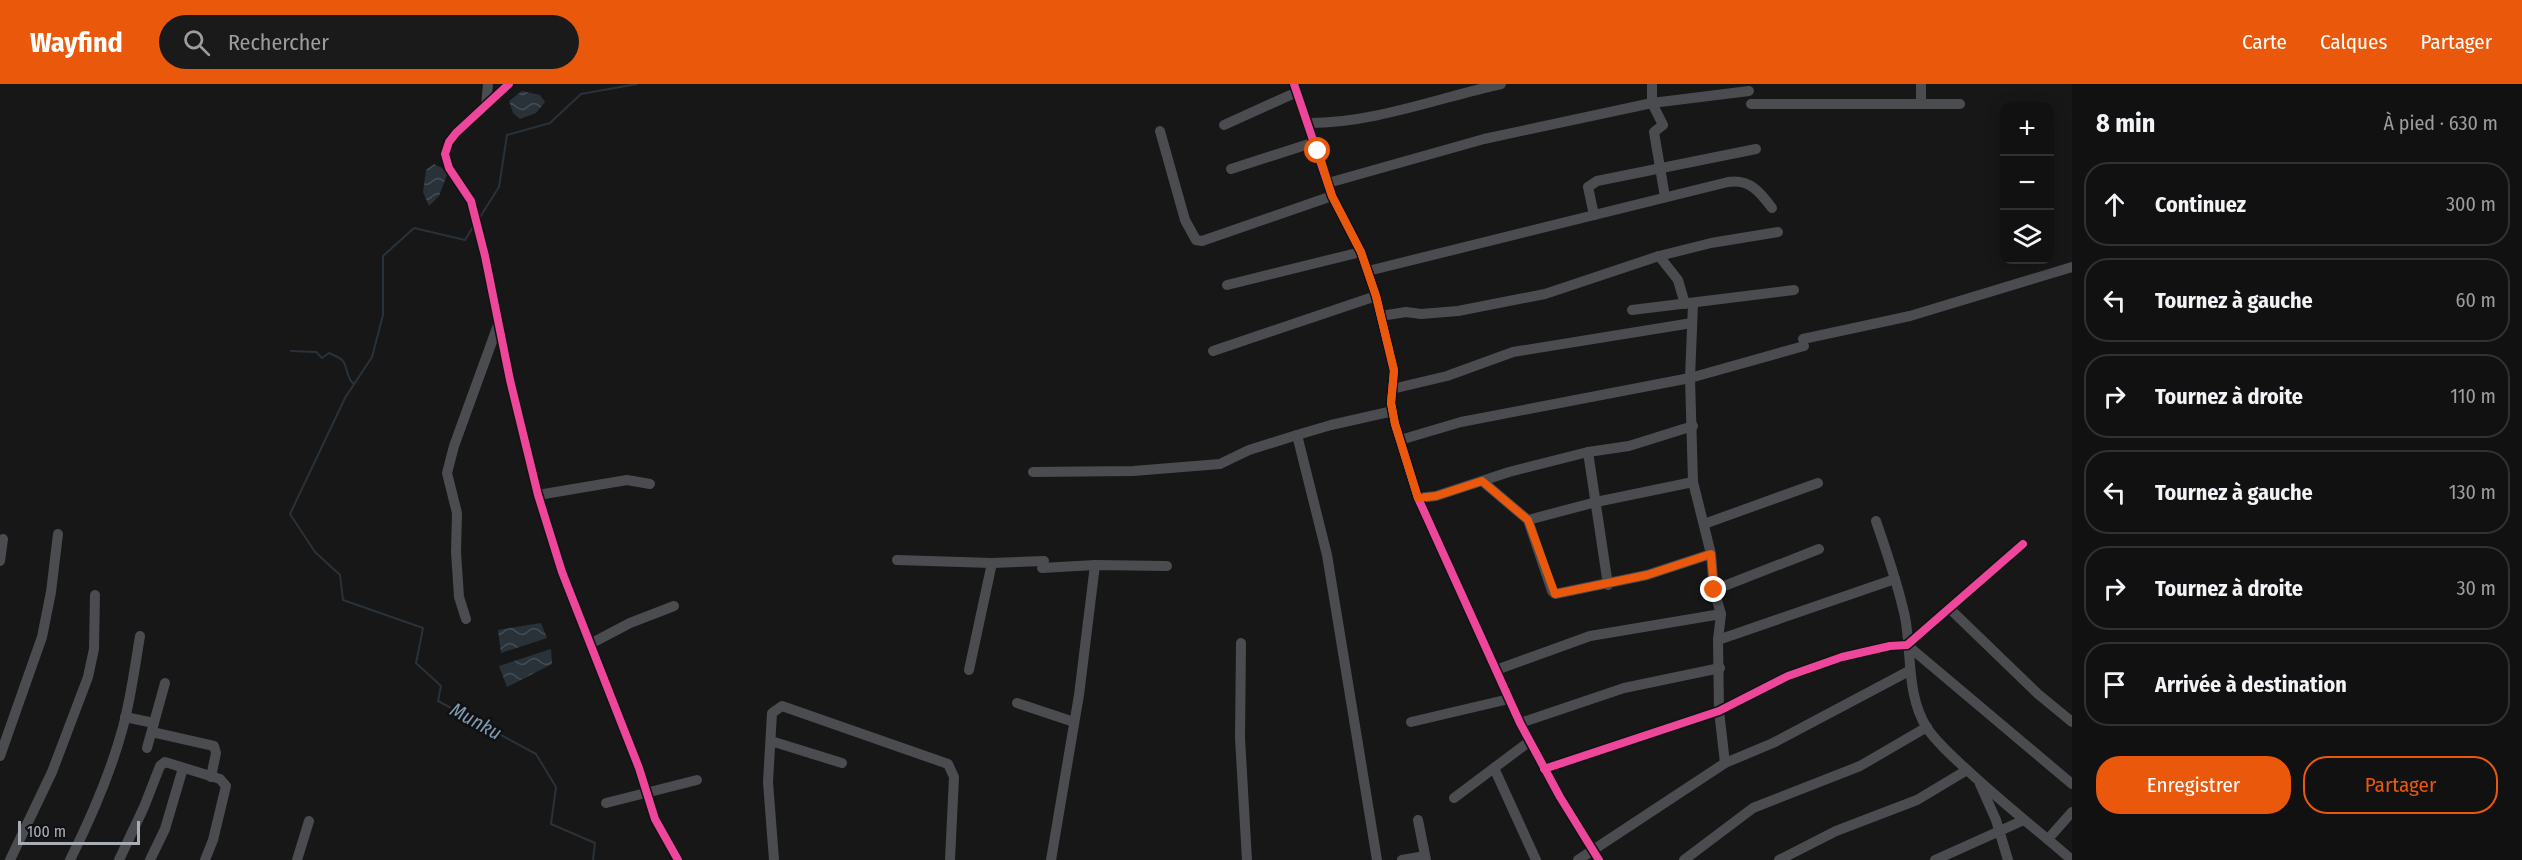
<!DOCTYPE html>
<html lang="fr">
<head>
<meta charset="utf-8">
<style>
  :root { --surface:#111; --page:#1a1a1a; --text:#f1f3f6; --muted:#9c9d9f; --line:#303131; --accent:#ea580c }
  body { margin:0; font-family:"Fira Sans Condensed",sans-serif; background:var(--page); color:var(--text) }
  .controls { position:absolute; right:18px; top:18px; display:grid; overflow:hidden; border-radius:12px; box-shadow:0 3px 15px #0003 }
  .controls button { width:54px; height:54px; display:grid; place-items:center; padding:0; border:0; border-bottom:2px solid var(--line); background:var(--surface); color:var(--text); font:30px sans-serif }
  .scale { position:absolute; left:18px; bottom:15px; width:122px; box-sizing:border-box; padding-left:6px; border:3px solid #a8adb8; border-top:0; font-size:16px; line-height:21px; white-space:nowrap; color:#a8adb8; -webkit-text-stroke:4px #111113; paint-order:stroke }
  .stop { position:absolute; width:18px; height:18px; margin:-14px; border:4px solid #ea580c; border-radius:50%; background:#fff }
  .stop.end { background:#ea580c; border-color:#fff; box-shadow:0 2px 6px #0008 }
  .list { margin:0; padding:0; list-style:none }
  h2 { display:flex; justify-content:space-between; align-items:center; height:78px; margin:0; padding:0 24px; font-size:26px }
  h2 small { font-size:20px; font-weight:400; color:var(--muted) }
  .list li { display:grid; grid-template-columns:39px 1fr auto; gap:18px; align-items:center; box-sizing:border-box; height:84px; margin:0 12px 12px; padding:0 12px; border:2px solid var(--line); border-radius:24px }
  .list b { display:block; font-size:22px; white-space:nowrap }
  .list em { font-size:20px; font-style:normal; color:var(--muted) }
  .actions { display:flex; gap:12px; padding:18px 24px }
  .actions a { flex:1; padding:14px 0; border:2px solid var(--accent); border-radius:24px; text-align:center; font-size:21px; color:var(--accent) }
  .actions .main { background:var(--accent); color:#fff }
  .icon { flex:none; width:33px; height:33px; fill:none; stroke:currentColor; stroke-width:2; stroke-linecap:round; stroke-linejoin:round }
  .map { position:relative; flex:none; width:2072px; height:776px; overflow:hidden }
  header { display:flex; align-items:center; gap:36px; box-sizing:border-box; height:84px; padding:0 30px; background:var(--accent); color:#fff }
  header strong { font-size:28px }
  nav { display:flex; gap:33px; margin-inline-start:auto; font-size:21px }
  .search { width:420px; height:54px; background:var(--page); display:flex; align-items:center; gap:15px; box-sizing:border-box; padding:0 21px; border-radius:33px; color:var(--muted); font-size:22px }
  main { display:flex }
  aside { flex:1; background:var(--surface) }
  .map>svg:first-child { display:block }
  .water { fill:url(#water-waves) }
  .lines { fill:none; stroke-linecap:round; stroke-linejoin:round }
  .stream { stroke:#2a3239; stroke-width:2 }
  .minor { stroke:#4b4c50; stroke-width:10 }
  .cycleway-casing { stroke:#111113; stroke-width:11 }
  .cycleway { stroke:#ed469a; stroke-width:8 }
  .route { stroke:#ea580c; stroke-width:8 }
  .labels { text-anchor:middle; stroke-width:5; stroke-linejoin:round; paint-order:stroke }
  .water-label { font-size:20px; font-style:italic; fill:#7f9bb3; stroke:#111113 }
</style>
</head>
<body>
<header>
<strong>Wayfind</strong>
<div class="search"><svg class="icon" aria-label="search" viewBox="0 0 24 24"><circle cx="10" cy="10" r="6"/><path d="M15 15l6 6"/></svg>Rechercher</div>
<nav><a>Carte</a><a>Calques</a><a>Partager</a></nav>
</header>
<main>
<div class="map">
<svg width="2072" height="776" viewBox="0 0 2072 776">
  <defs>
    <pattern id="water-waves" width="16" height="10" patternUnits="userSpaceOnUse" patternTransform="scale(1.5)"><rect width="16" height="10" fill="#2a3239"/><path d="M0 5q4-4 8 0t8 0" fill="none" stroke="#464d54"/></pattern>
  </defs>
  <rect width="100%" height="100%" fill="#171717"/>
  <g class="water">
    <polygon points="522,7 540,11 545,18 536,29 520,35 513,29 509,17"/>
    <polygon points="434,80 442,84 447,91 439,112 429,122 423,108 426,86"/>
    <polygon points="541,539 547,554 501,569 498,546"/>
    <polygon points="551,565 552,580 507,603 499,582"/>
  </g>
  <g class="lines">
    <g class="stream">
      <polyline points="480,133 499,103 507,51 550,39 581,10 637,0"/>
      <polyline points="473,143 465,156 414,144 383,172 383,231 372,273 345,314 290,430 315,468 340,491 343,516 423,544 416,579 441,602 438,617 536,670 556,703 551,740 595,759 593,776"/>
      <path d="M291,267l25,1 6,6 7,-5c4,2 12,5 14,8 5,7 3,17 11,23"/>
    </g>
    <g class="minor">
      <polyline points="509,0 456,49 449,58 445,70 449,84 471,117 485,172 510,296 538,411 562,488 639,684 655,735 678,776"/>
      <polyline points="1294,0 1332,112 1361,168 1376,212 1394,287 1391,319 1395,340 1418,414 1520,639 1560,713 1599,776"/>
      <polyline points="1652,0 1652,19 1663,41 1654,48 1665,113"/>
      <polyline points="1921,0 1921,20"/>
      <polyline points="1751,20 1960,20"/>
      <polyline points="486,22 488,0"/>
      <path d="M1309,39c65,0 129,-25 192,-39"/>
      <polyline points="1224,41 1297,8"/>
      <polyline points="1160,47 1185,136 1196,156 1202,157 1332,112"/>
      <polyline points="1231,85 1315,58"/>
      <polyline points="1328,99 1484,55 1652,19 1749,7"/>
      <polyline points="1594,131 1588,103 1597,97 1756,65"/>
      <polyline points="1659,172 1678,196 1685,220"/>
      <path d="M1368,187l360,-89c22,-3 32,10 44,26"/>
      <polyline points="1227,201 1361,168"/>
      <polyline points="1693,220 1690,294 1693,398 1711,470 1714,506 1721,530 1718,556 1719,627 1725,679"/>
      <polyline points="1632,226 1794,206"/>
      <polyline points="1381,232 1406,228 1421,230 1458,227 1545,210 1659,172 1711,159 1778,148"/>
      <polyline points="1803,255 1910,232 2072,183"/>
      <polyline points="1213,267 1376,212"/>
      <polyline points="1392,305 1447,292 1513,268 1692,239"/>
      <polyline points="1297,351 1327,471 1377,776"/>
      <polyline points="1400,356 1461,338 1690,294 1804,262"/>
      <polyline points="1588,368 1608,501"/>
      <polyline points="1033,388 1133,387 1220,380 1249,366 1297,351 1331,341 1393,327"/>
      <polyline points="1482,397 1528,436 1552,507 1555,510 1647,491 1711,470"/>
      <polyline points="538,411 627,396 650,400"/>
      <polyline points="1418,414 1436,412 1509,388 1588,368 1629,362 1693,342"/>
      <polyline points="1528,436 1596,418 1693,398"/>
      <path d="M1876,437c11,32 22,63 29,96 7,36 1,78 22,111 10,15 25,28 38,40 34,32 71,61 107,92"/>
      <polyline points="1704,440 1818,399"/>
      <polyline points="897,476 992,479 1044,477"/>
      <polyline points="0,477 3,455"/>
      <polyline points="1042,484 1095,481 1167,482"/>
      <polyline points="1714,506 1819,465"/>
      <polyline points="1950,525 2038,610 2072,638"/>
      <polyline points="466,535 459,513 456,468 457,429 447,389 454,362 498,241"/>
      <polyline points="1718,556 1895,495"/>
      <polyline points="1241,559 1240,654 1247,776"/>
      <polyline points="590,560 630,539 674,522"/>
      <polyline points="1907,561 2072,700"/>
      <polyline points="969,586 992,479"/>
      <polyline points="1496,586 1590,552 1721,530"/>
      <polyline points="1017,619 1074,638"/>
      <polyline points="125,633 154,639"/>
      <polyline points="1411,638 1509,615"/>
      <polyline points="1520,639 1624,604 1720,584"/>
      <polyline points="152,648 214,662 216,669 211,693"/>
      <polyline points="771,657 842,679"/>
      <polyline points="147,664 165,599"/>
      <polyline points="0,672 42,553 51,508 58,450"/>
      <polyline points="1494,684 1536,776"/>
      <polyline points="1544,685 1719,627 1788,592 1842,573 1890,562 1907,561 2023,460"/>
      <polyline points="1980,700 1996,736 2008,776"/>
      <polyline points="1454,714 1530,657"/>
      <polyline points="606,719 697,696"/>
      <polyline points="1418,736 1426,776"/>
      <polyline points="2048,755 2072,728"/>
      <polyline points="10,776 52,688 88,593 94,565 95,511"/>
      <path d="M70,776c21,-42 41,-88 53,-133 8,-30 12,-61 17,-91"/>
      <polyline points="119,776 144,723 160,682 165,678 220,695 226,702 213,756 205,776"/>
      <polyline points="150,776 165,745 183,684"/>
      <polyline points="297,776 309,737"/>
      <polyline points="774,776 768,698 772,629 782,622 948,680 954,693 950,776"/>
      <polyline points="1051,776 1079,611 1095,481"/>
      <polyline points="1402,776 1425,772"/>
      <polyline points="1578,776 1725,679 1773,659 1909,587"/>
      <polyline points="1684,776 1753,724 1860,682 1927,643"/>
      <polyline points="1779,776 1836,747 1917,716 1967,686"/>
      <polyline points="1935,776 2024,736"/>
    </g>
    <defs>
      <g id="cycleway">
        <polyline points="509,0 456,49 449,58 445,70 449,84 471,117 485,172 510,296 538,411 562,488 639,684 655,735 678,776"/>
        <polyline points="1294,0 1332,112 1361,168 1376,212 1394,287 1391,319 1395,340 1418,414 1520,639 1560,713 1599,776"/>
        <polyline points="1544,685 1719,627 1788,592 1842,573 1890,562 1907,561 2023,460"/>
      </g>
    </defs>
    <use href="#cycleway" class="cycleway-casing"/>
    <use href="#cycleway" class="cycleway"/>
  </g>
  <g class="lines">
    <polyline class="route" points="1318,67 1332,112 1361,168 1376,212 1394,286 1391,319 1395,340 1418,414 1436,412 1482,397 1528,436 1555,510 1647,491 1711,470 1714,506"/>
  </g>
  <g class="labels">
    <g class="water-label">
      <text transform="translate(476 637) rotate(29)" y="7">Munku</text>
    </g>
  </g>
</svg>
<div class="controls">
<button>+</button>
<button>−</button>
<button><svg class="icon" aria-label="layers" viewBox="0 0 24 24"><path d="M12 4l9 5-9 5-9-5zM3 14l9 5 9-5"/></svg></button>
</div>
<div class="scale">100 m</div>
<div class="stop" style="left:1318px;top:67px"></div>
<div class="stop end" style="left:1714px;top:506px"></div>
</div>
<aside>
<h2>8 min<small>À pied · 630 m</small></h2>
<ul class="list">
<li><svg class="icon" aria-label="ahead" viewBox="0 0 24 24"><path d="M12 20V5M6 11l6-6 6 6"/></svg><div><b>Continuez</b></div><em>300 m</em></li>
<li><svg class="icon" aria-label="left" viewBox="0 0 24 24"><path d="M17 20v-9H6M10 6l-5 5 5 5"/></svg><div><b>Tournez à gauche</b></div><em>60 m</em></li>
<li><svg class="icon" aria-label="right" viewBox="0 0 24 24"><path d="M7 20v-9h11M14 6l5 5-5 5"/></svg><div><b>Tournez à droite</b></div><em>110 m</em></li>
<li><svg class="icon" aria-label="left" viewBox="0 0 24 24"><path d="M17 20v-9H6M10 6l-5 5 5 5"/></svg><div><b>Tournez à gauche</b></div><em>130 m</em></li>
<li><svg class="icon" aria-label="right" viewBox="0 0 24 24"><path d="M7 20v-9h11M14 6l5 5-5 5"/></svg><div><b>Tournez à droite</b></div><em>30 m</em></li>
<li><svg class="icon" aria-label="arrive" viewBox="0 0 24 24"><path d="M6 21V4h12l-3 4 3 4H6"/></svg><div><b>Arrivée à destination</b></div></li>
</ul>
<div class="actions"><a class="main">Enregistrer</a><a>Partager</a></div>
</aside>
</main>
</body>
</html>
